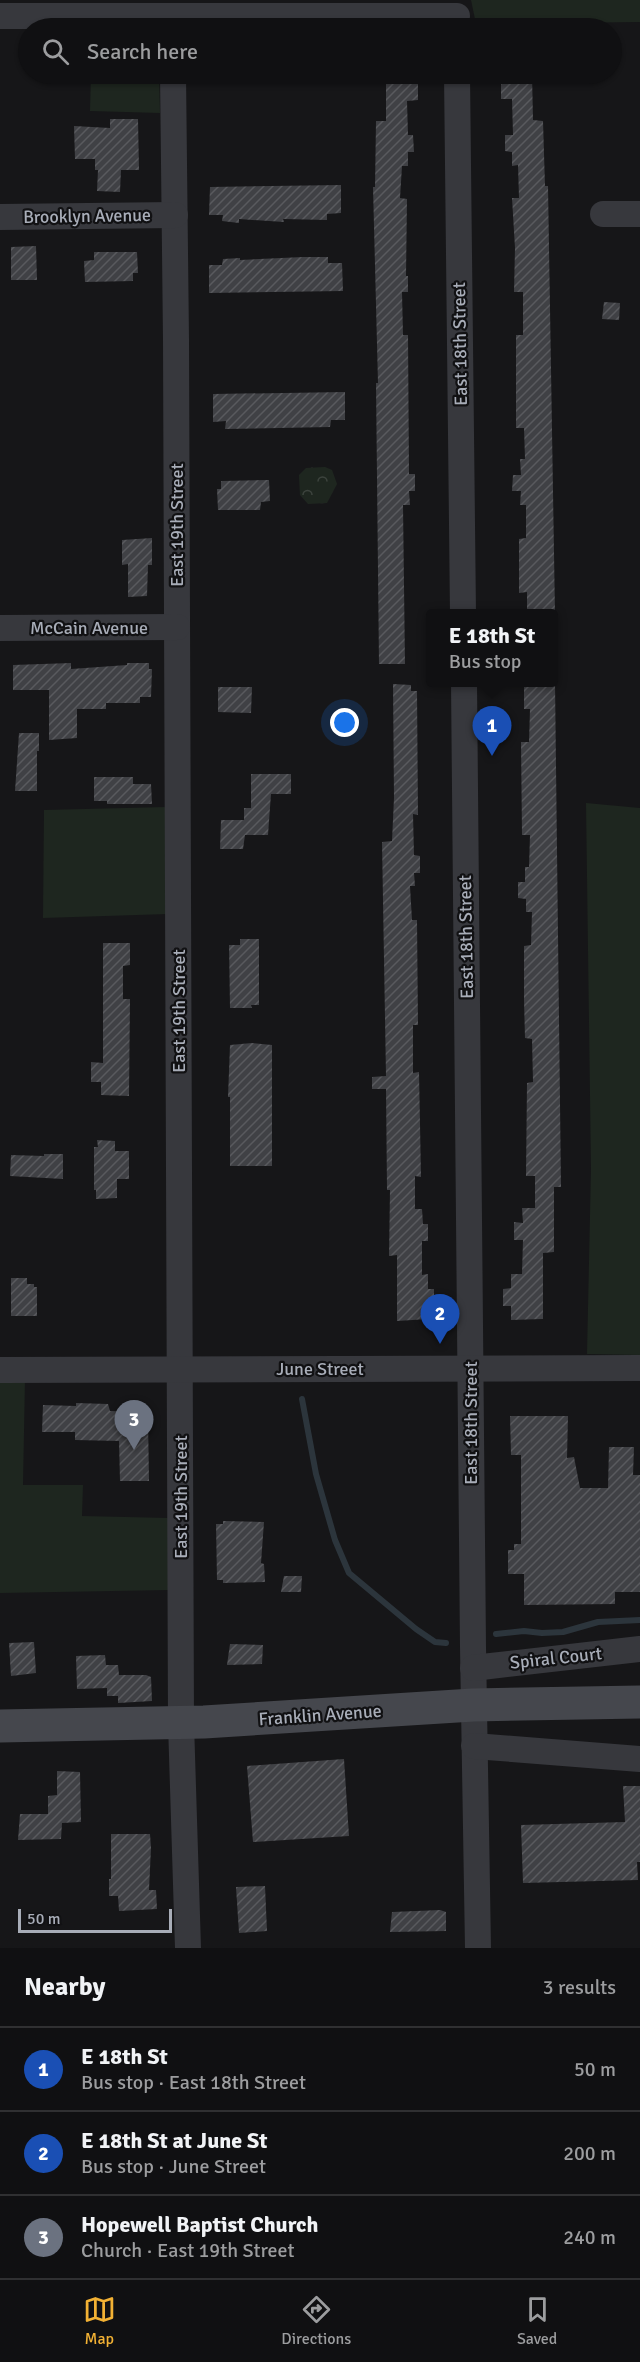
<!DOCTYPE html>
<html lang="en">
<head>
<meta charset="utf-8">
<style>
  :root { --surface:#101012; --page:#1e1e20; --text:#f1f3f6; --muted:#9c9d9f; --line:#303032; --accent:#f2b134 }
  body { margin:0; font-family:Signika,sans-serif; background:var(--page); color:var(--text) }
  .scale { position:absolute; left:18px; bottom:15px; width:154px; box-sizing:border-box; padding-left:6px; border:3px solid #a8adb8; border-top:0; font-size:16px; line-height:21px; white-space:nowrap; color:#a8adb8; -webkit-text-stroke:4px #111113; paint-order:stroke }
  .you { position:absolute; left:345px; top:723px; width:21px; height:21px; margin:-15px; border:4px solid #fff; border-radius:50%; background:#1a73e8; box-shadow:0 0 0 9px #1a73e833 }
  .badge { display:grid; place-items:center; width:39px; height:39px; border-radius:50%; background:var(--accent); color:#fff; font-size:20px; font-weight:700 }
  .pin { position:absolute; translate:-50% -50px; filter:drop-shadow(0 2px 3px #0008) }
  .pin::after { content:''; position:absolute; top:32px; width:21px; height:18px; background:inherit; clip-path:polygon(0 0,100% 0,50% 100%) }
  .popup { position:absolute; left:426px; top:609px; width:132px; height:78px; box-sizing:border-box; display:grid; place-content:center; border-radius:6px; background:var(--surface); filter:drop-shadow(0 2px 4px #0005); font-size:20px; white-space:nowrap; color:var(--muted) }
  .popup b { font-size:22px; color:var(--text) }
  .popup::after { content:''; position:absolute; left:50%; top:100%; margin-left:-12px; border:12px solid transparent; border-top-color:var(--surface) }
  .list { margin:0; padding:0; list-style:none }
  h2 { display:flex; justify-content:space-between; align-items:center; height:78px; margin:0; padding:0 24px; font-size:26px }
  h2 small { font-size:20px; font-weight:400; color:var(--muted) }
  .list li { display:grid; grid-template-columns:39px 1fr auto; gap:18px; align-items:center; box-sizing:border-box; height:84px; padding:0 24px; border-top:2px solid var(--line) }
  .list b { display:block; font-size:22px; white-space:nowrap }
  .list p { margin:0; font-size:20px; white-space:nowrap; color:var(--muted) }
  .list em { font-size:20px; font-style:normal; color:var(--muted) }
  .icon { flex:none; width:33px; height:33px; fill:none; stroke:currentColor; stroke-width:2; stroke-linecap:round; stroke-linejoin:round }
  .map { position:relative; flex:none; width:640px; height:1948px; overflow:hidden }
  .search { position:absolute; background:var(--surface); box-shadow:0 2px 4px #0004; left:18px; right:18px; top:18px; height:66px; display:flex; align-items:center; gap:15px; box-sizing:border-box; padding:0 21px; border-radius:33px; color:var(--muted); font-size:22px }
  .sheet { height:330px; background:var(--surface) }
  nav { display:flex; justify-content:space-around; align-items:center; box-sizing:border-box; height:84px; border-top:2px solid var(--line); background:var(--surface); font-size:16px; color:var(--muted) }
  nav a { display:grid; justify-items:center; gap:3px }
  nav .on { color:var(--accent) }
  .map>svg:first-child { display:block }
  .grass { fill:#1e261f }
  .park { fill:url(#park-crowns) }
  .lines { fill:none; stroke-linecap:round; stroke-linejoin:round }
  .stream { stroke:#2c353c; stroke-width:6 }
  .building { fill:url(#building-hatch) }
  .street { stroke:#37383d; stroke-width:26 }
  .secondary { stroke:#45474d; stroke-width:33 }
  .labels { text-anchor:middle; stroke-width:4.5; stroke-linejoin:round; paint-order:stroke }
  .street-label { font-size:18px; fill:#a8adb8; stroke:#111113 }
</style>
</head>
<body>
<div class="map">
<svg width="640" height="1948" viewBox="0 0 640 1948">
  <defs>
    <pattern id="park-crowns" width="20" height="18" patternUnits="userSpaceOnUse" patternTransform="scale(1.5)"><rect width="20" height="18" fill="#1e261f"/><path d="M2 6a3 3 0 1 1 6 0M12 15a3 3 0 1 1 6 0" fill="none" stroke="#3c433d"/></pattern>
    <pattern id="building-hatch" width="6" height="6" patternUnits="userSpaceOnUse" patternTransform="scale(1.5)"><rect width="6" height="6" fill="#404145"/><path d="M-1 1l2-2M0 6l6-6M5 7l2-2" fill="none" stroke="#595a5e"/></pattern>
  </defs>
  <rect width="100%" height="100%" fill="#161618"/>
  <g class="grass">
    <polygon points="471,0 640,0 640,22 476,24"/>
    <polygon points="91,74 159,74 160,113 90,111"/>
    <polygon points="586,803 640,808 640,1355 587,1354 591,1169"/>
    <polygon points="166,807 168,914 43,918 44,810"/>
    <polygon points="25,1379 23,1485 83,1485 82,1516 169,1518 170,1590 0,1593 0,1380"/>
  </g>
  <polygon class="park" points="325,467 332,470 337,484 327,503 308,504 300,495 299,475 306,468"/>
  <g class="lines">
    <g class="stream">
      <polyline points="302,1399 316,1474 335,1540 349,1573 416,1629 435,1642 446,1643"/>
      <polyline points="496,1634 524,1631 542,1633 563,1632 598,1622 640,1620"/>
    </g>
  </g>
  <g class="building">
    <polygon points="386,74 418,74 418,100 407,101 408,135 413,135 414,152 408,152 408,166 402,166 400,198 407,199 406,276 408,276 408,292 402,292 403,335 408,335 409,474 415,474 415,491 409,491 410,505 403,505 405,664 379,664 376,383 378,383 373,187 375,187 376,121 386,121"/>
    <polygon points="501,74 532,74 533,120 543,121 545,186 548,186 555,614 527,614 527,592 519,593 519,539 526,538 526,505 520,505 521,491 512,491 513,475 521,475 520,459 525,459 524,428 516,428 516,335 523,335 523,292 514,292 515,248 512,198 519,198 518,165 512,166 512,152 505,151 505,135 513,135 512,99 501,99"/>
    <polygon points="110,119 138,119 139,170 121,170 120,192 97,191 98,170 95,170 95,159 75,159 74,126 110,128"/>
    <polygon points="341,185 341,213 327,214 327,220 283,219 284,222 239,219 239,223 222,221 223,215 209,215 210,187"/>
    <polygon points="36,246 37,280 11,280 11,247"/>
    <polygon points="94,252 137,252 138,273 133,273 133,281 85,282 84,261 94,260"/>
    <polygon points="303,257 328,257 328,263 342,263 343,291 209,293 209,265 222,265 223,259 240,258 240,260"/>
    <polygon points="604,302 620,303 619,320 602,319"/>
    <polygon points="345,392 345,420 331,420 330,427 225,429 226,421 213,422 213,394"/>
    <polygon points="269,480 270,501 261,502 260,510 218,510 217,489 221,489 221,481"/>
    <polygon points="152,538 152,565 148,565 147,596 128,597 128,564 122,565 122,540"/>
    <polygon points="71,663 71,669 127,665 127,663 149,663 149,669 152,669 151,697 140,697 140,703 106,703 106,709 77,709 77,738 49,740 49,690 13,690 13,665"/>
    <polygon points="524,682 555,682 561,1187 554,1187 554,1252 543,1253 543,1319 511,1320 511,1306 503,1306 503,1289 511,1288 511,1274 522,1274 523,1240 514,1240 514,1222 523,1223 522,1208 535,1208 535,1176 526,1176 527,1083 533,1082 532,1039 525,1038 524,1000 524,946 531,945 532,912 526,912 526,899 518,898 518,882 525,882 525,867 529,867 530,835 522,835 521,742 529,742 530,709 524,709"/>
    <polygon points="393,684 411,685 411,691 417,691 418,815 413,814 414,855 420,856 420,873 414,873 415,886 410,886 412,920 417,920 418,1025 413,1025 413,1073 419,1072 420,1124 421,1177 415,1176 415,1209 422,1209 423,1224 428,1224 428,1241 422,1241 422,1275 428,1274 428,1289 434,1289 434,1306 428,1306 428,1319 397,1321 397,1255 389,1256 390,1190 387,1190 386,1089 372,1089 372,1077 386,1076 382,842 392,841 394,798"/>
    <polygon points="218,687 252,687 251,713 218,712"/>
    <polygon points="19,733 39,733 39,751 37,751 37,791 15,791"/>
    <polygon points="251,774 291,774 291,794 271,794 268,835 245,835 243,849 220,849 221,820 244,820 244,808 251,808"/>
    <polygon points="94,777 133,777 133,784 151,784 152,804 107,804 107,801 94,801"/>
    <polygon points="240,939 259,939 259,1005 251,1005 252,1008 230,1008 229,945 240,945"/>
    <polygon points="103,943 130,943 130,965 123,966 123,999 130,999 129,1096 101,1095 101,1082 91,1082 91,1062 103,1063"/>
    <polygon points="252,1043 272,1045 272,1166 230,1166 230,1097 228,1097 230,1045"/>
    <polygon points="97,1140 115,1141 115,1151 129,1151 129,1179 117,1179 117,1198 96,1199 96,1190 94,1190 94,1147 98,1147"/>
    <polygon points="44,1154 63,1154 63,1179 10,1176 11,1155 44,1156"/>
    <polygon points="11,1278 27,1278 27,1284 34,1284 34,1287 37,1287 37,1316 11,1316"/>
    <polygon points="76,1403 108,1404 110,1411 141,1412 141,1418 148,1418 149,1481 120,1481 119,1441 75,1440 75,1432 42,1432 43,1405 76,1406"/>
    <polygon points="510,1416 568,1416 567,1458 574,1457 580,1488 608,1488 609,1447 634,1447 633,1475 640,1475 640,1592 615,1592 615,1604 524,1605 524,1574 508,1574 508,1550 514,1550 514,1544 521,1544 521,1455 511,1455"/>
    <polygon points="223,1521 264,1522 261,1563 264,1564 265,1582 223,1583 223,1580 217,1580 216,1524 223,1524"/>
    <polygon points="284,1576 302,1576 301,1592 281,1592"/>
    <polygon points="34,1642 36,1673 11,1676 9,1643"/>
    <polygon points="230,1644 263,1645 262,1664 227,1665"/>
    <polygon points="105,1655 106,1665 118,1665 119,1675 146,1675 151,1677 152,1701 118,1703 118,1696 107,1696 107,1688 77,1689 76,1656"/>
    <polygon points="344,1759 349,1836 253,1842 247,1766"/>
    <polygon points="57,1771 80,1772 81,1822 62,1823 61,1839 18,1840 20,1814 48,1814 48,1796 57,1795"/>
    <polygon points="623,1786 640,1786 640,1862 637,1862 638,1880 523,1883 521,1825 625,1822"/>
    <polygon points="111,1834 150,1834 151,1848 149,1890 156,1890 157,1909 119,1911 118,1896 109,1896 109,1879 111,1879"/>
    <polygon points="265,1886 267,1931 239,1933 236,1887"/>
    <polygon points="440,1910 446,1912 446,1931 390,1932 392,1912"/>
  </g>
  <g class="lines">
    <g class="street">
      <polyline points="0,16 457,16"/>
      <polyline points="173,74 176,340 181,1723 188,1948"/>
      <polyline points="457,74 463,614"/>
      <polyline points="603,214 640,214"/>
      <polyline points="0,217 175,215"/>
      <polyline points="0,628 177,627"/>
      <polyline points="464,682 473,1647 478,1948"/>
      <polyline points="0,1370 640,1368"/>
      <polyline points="473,1668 640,1649"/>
      <polyline points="474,1746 640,1759"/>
    </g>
    <polyline class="secondary" points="0,1726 204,1722 473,1705 640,1702"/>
  </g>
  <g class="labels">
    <g class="street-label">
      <text transform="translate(87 216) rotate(-1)" y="6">Brooklyn Avenue</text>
      <text transform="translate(460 344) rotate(-91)" y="6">East 18th Street</text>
      <text transform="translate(177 525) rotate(-90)" y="6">East 19th Street</text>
      <text x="89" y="634">McCain Avenue</text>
      <text transform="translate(466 937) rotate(-91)" y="6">East 18th Street</text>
      <text transform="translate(179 1011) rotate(-90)" y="6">East 19th Street</text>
      <text x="320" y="1375">June Street</text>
      <text transform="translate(471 1423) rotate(-90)" y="6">East 18th Street</text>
      <text transform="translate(181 1497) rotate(-90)" y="6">East 19th Street</text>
      <text transform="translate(556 1658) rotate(-6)" y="6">Spiral Court</text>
      <text transform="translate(320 1715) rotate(-4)" y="6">Franklin Avenue</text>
    </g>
  </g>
</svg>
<div class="scale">50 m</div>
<div class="you"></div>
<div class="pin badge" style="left:492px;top:756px;background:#1a4fb4">1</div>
<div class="popup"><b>E 18th St</b>Bus stop</div>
<div class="pin badge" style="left:440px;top:1344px;background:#1a4fb4">2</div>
<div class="pin badge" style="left:134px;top:1450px;background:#6b7280">3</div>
<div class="search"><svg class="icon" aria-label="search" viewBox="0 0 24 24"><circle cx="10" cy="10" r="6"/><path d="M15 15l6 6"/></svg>Search here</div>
</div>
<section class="sheet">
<h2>Nearby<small>3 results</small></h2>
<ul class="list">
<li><span class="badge" style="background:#1a4fb4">1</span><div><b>E 18th St</b><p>Bus stop · East 18th Street</p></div><em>50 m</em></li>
<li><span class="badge" style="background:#1a4fb4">2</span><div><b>E 18th St at June St</b><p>Bus stop · June Street</p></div><em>200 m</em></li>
<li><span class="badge" style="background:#6b7280">3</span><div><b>Hopewell Baptist Church</b><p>Church · East 19th Street</p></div><em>240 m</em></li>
</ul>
</section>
<nav>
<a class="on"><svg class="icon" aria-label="map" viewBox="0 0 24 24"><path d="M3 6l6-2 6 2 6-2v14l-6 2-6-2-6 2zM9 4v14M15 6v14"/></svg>Map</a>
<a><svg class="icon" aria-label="directions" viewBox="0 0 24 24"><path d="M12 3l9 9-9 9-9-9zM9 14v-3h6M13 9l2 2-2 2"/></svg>Directions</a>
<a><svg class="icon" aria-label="saved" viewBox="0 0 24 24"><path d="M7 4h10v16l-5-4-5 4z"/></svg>Saved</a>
</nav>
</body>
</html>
